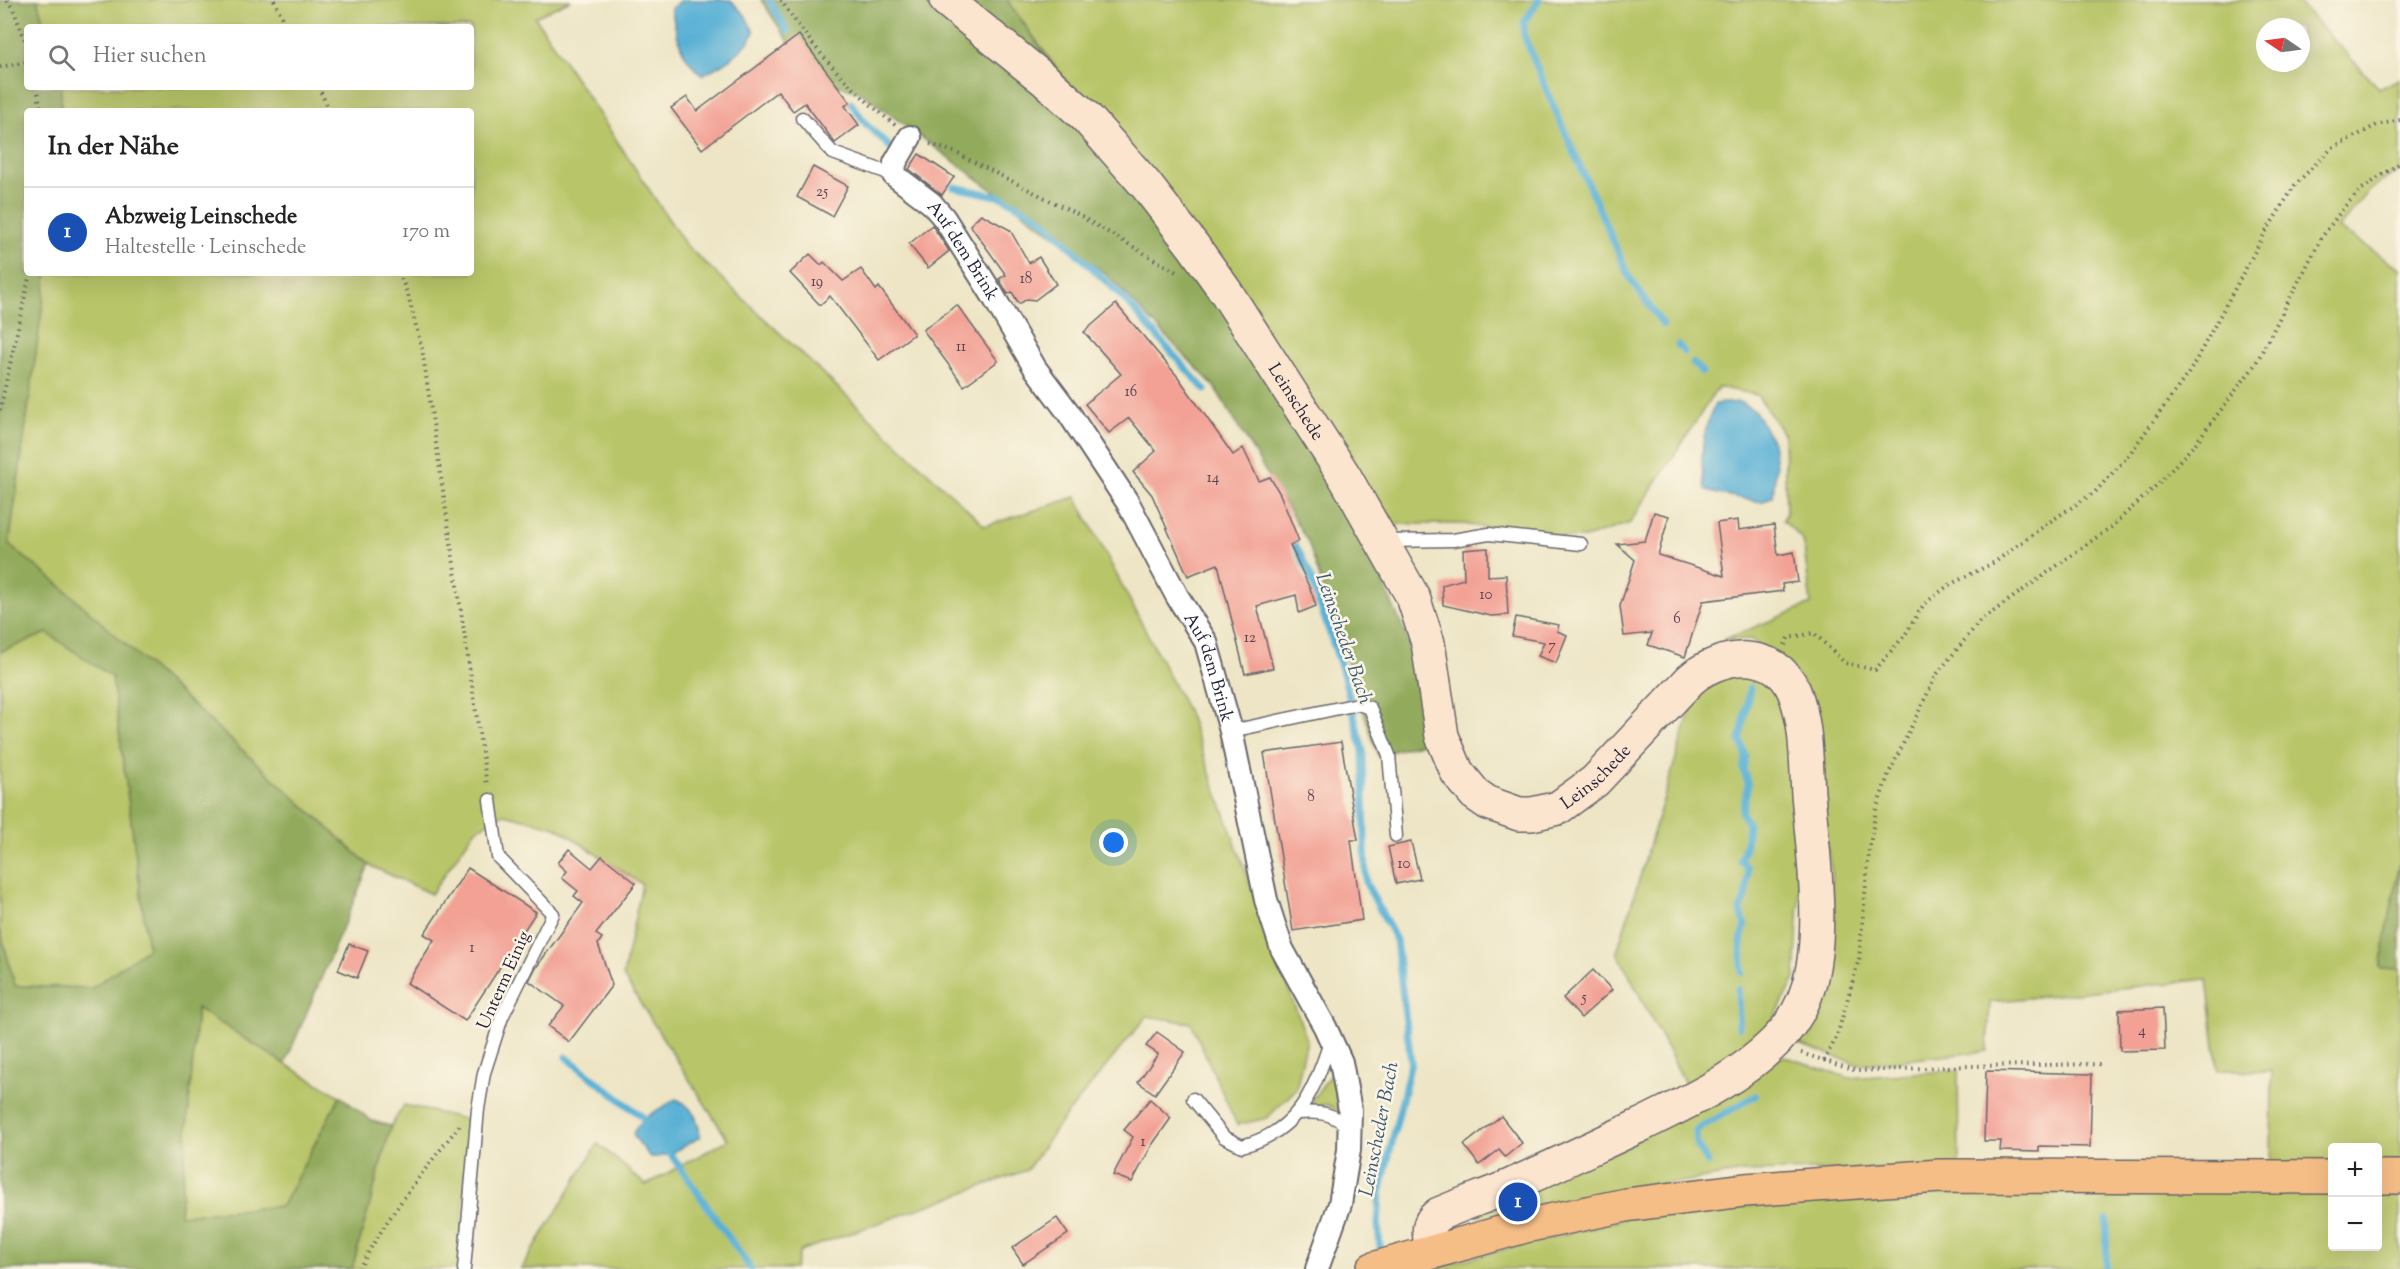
<!DOCTYPE html>
<html lang="de">
<head>
<meta charset="utf-8">
<style>
  :root { --surface:#fff; --page:#f2f2f2; --text:#222; --muted:#767676; --line:#e0e0e0; --accent:#111827 }
  body { margin:0; font-family:"Sorts Mill Goudy",serif; background:var(--page); color:var(--text) }
  .controls { position:absolute; right:18px; bottom:18px; display:grid; overflow:hidden; border-radius:6px; box-shadow:0 6px 24px #0002 }
  .controls button { width:54px; height:54px; display:grid; place-items:center; padding:0; border:0; border-bottom:2px solid var(--line); background:var(--surface); color:var(--text); font:30px sans-serif }
  .compass { position:absolute; left:2256px; top:18px; width:54px; height:54px; border-radius:50%; background:var(--surface); box-shadow:0 6px 24px #0002; rotate:283deg }
  .you { position:absolute; left:1114px; top:843px; width:21px; height:21px; margin:-15px; border:4px solid #fff; border-radius:50%; background:#1a73e8; box-shadow:0 0 0 9px #1a73e833 }
  .badge { display:grid; place-items:center; width:39px; height:39px; border-radius:50%; background:var(--accent); color:#fff; font-size:20px; font-weight:700 }
  .pin { position:absolute; translate:-50% -50%; border:3px solid #fff; box-shadow:0 2px 6px #0006 }
  .list { margin:0; padding:0; list-style:none }
  h2 { display:flex; justify-content:space-between; align-items:center; height:78px; margin:0; padding:0 24px; font-size:26px }
  h2 small { font-size:20px; font-weight:400; color:var(--muted) }
  .list li { display:grid; grid-template-columns:39px 1fr auto; gap:18px; align-items:center; box-sizing:border-box; height:90px; padding:0 24px; border-top:2px solid var(--line) }
  .list b { display:block; font-size:22px; white-space:nowrap }
  .list p { margin:0; font-size:20px; white-space:nowrap; color:var(--muted) }
  .list em { font-size:20px; font-style:normal; color:var(--muted) }
  .icon { flex:none; width:33px; height:33px; fill:none; stroke:currentColor; stroke-width:2; stroke-linecap:round; stroke-linejoin:round }
  .map { position:relative; flex:none; width:2400px; height:1269px; overflow:hidden }
  .search { position:absolute; background:var(--surface); box-shadow:0 6px 24px #0002; left:24px; top:24px; width:450px; height:66px; display:flex; align-items:center; gap:15px; box-sizing:border-box; padding:0 21px; border-radius:6px; color:var(--muted); font-size:22px }
  .panel { position:absolute; background:var(--surface); box-shadow:0 6px 24px #0002; left:24px; top:108px; width:450px; height:168px; border-radius:6px }
  .map>svg:first-child { display:block }
  .green { fill:#b8c567; stroke:#6d7451; stroke-width:1.5; fill-rule:evenodd }
  .forest { fill:#92aa5c; stroke:#5a664c; stroke-width:1.5 }
  .water { fill:#58b0d5; stroke:#3d6988; stroke-width:1.5 }
  .lines { fill:none; stroke-linecap:round; stroke-linejoin:round }
  .stream { stroke:#58b0d5; stroke-width:7 }
  .building { fill:#f2a194 }
  .service-casing { stroke:#69666b; stroke-width:15 }
  .minor-casing { stroke:#69666b; stroke-width:26 }
  .secondary-casing { stroke:#69666b; stroke-width:36 }
  .primary-casing { stroke:#69666b; stroke-width:36 }
  .path { stroke:#69666b; stroke-width:4; stroke-dasharray:1.5 4.5; stroke-linecap:butt }
  .service { stroke:#fff; stroke-width:12 }
  .minor { stroke:#fff; stroke-width:22 }
  .secondary { stroke:#fbe5cf; stroke-width:33 }
  .primary { stroke:#f6be87; stroke-width:33 }
  .labels { text-anchor:middle; stroke-width:5; stroke-linejoin:round; paint-order:stroke }
  .number-label { font-size:15px; fill:#564251 }
  .street-label { font-size:18px; fill:#22223b; stroke:#fcf5e5 }
  .water-label { font-size:20px; font-style:italic; fill:#385b79; stroke:#fcf5e5 }
</style>
</head>
<body>
<div class="map">
<svg width="2400" height="1269" viewBox="0 0 2400 1269">
  <rect width="100%" height="100%" fill="#fcf5e5"/>
  <filter id="ink" filterUnits="userSpaceOnUse"><feTurbulence type="fractalNoise" baseFrequency=".0167" numOctaves="2"/><feDisplacementMap in="SourceGraphic" scale="12" xChannelSelector="R" yChannelSelector="G"/><feConvolveMatrix kernelMatrix="1 2 1 2 8 2 1 2 1" color-interpolation-filters="sRGB"/></filter>
  <filter id="wash" filterUnits="userSpaceOnUse"><feTurbulence type="fractalNoise" baseFrequency=".008" numOctaves="4" result="noise"/><feDisplacementMap in="SourceGraphic" scale="24" xChannelSelector="R" yChannelSelector="G"/><feGaussianBlur stdDeviation="1.35" result="paint"/><feColorMatrix in="noise" values="0 0 0 0 0 0 0 0 0 0 0 0 0 0 0 0 0 1.4 0 .05"/><feComposite in="paint" operator="in"/></filter>
  <g filter="url(#wash)">
    <rect width="100%" height="100%" fill="#ede5c5"/>
    <g class="green">
      <polygon points="37,0 571,0 535,17 685,244 985,526 1076,497 1187,710 1307,1040 1296,1089 1267,1118 1237,1125 1191,1023 1147,1016 1060,1123 1027,1170 800,1251 795,1269 521,1269 598,1144 646,1185 728,1140 623,976 642,884 556,827 504,814 475,830 431,894 369,865 61,586 9,545 47,273 471,273 471,111 61,111 61,87 471,87 471,27 45,27"/>
      <path d="M1007,0h1289l83,88 21,-9v91l-30,20 -32,38 62,40v594l-20,105 20,2v193h-22v-14h-46v15l-61,1 1,-93 -54,-1 -11,-91 -217,23 -3,49 -128,14 -66,-23 22,-36 18,-47 -2,-91 -39,-194 -40,-35 -29,1 88,-36 -8,-64 -20,-20 3,-6 -2,-79 -27,-40 -39,-8 -88,136 -45,15 -40,-1 -82,-13h-76zM2265,27h36v36h-36z"/>
      <polygon points="47,633 112,677 148,948 92,988 15,986 0,929 0,652"/>
      <polygon points="1736,662 1774,691 1799,756 1801,858 1795,979 1769,1028 1739,1054 1686,1085 1617,952 1693,702 1709,669"/>
      <polygon points="197,1008 285,1064 340,1096 282,1206 180,1215"/>
      <polygon points="1783,1056 1849,1078 1958,1070 1959,1167 1743,1172 1619,1192 1484,1221 1477,1210"/>
      <polygon points="1332,1072 1340,1113 1328,1105 1308,1106"/>
      <polygon points="404,1105 469,1120 459,1269 352,1269 391,1126"/>
      <polygon points="2332,1184 2332,1246 2378,1246 2378,1184 2400,1184 2400,1269 1428,1269 1632,1217 1937,1188"/>
    </g>
    <g class="forest">
      <polygon points="0,0 37,0 45,27 27,27 27,87 61,87 61,111 27,111 27,273 47,273 9,545 61,586 369,865 285,1064 197,1008 180,1215 282,1206 340,1096 372,1121 391,1126 352,1269 0,1269 0,929 15,986 92,988 148,948 112,677 47,633 0,652"/>
      <polygon points="761,0 1007,0 1055,68 1194,251 1360,530 1406,635 1431,741 1378,755 1308,542 1214,386 1105,273 861,93 812,76"/>
      <polygon points="2400,862 2400,969 2380,968"/>
    </g>
    <g class="water">
      <path d="M682,0h48l15,15 9,17c-7,19 -34,34 -52,43 -23,-19 -25,-40 -31,-67z"/>
      <path d="M1739,402l16,9 18,31 3,25 -3,29 -11,6 -48,-9 -9,-4c-6,-29 -3,-58 10,-85z"/>
      <path d="M676,1099c17,7 23,21 24,38 -15,8 -32,22 -50,20l-17,-22c6,-18 28,-26 43,-36z"/>
    </g>
    <g class="lines">
      <g class="stream">
        <polyline points="769,0 787,31"/>
        <polyline points="1539,0 1524,22 1524,36 1549,96 1629,277 1663,325"/>
        <polyline points="851,103 866,124 891,148"/>
        <polyline points="954,187 1002,197 1042,219 1125,300 1205,390"/>
        <polyline points="1678,345 1684,352"/>
        <polyline points="1693,363 1702,372"/>
        <polyline points="1296,546 1310,575 1342,669 1363,751 1366,883 1396,940 1411,1062 1380,1193 1378,1224 1381,1258"/>
        <polyline points="1742,973 1741,941 1745,924 1740,909 1746,897 1748,868 1740,861 1746,844 1748,824 1742,813 1748,784 1743,769 1746,757 1740,740 1750,688"/>
        <polyline points="1738,989 1739,1027"/>
        <polyline points="566,1057 645,1119"/>
        <polyline points="670,1153 751,1269"/>
        <polyline points="1708,1163 1697,1145 1696,1130 1755,1096"/>
        <polyline points="2106,1269 2107,1220"/>
      </g>
    </g>
    <g id="blocks">
      <g class="building">
        <polygon points="799,35 850,102 845,106 859,125 835,143 805,103 793,111 778,91 702,149 671,108 687,97 697,111"/>
        <polygon points="919,154 954,177 942,195 909,169"/>
        <polygon points="813,167 848,186 832,216 797,197"/>
        <polygon points="981,214 1010,230 1029,263 1039,257 1056,284 1035,300 1027,299 1019,304 1012,292 1008,294 999,279 1006,275 970,225"/>
        <polygon points="932,225 949,251 928,268 909,244"/>
        <polygon points="810,254 821,265 824,262 843,281 861,269 876,290 879,287 914,334 879,360 830,296 820,305 790,273"/>
        <polygon points="1116,304 1178,377 1233,455 1243,448 1259,481 1270,477 1280,494 1299,541 1290,545 1311,591 1316,606 1299,613 1296,595 1257,606 1273,668 1245,674 1218,564 1188,576 1152,495 1133,472 1156,451 1129,418 1109,433 1085,404 1121,374 1084,332"/>
        <polygon points="957,305 998,361 964,386 923,330"/>
        <polygon points="1654,512 1669,516 1658,555 1724,576 1717,523 1738,520 1739,530 1774,525 1778,555 1794,552 1798,582 1782,584 1783,591 1703,601 1685,657 1648,645 1652,633 1624,636 1620,606 1635,560 1617,544 1645,541"/>
        <polygon points="1488,548 1488,576 1506,575 1508,615 1491,616 1443,605 1442,585 1464,579 1463,550"/>
        <polygon points="1516,617 1559,625 1557,631 1567,635 1556,663 1538,656 1544,642 1512,636"/>
        <polygon points="1341,742 1358,840 1351,840 1362,920 1293,931 1264,753"/>
        <polygon points="1411,842 1420,879 1396,884 1388,847"/>
        <polygon points="569,849 592,868 602,856 636,883 596,934 602,938 598,944 612,985 569,1042 548,1026 564,1006 529,981 535,969 583,903 574,896 578,891 562,878 567,871 558,863"/>
        <polygon points="468,868 536,912 465,1021 407,983 434,940 424,934"/>
        <polygon points="349,944 368,951 357,978 338,970"/>
        <polygon points="1593,970 1612,990 1581,1018 1563,998"/>
        <polygon points="2163,1008 2165,1050 2120,1051 2119,1010"/>
        <polygon points="1157,1032 1185,1052 1155,1094 1138,1082 1158,1054 1146,1046"/>
        <polygon points="1986,1071 2092,1074 2090,1147 2039,1146 2039,1152 2000,1151 2001,1141 1984,1141"/>
        <polygon points="1150,1099 1171,1118 1152,1145 1132,1182 1113,1175 1133,1137 1124,1130"/>
        <polygon points="1501,1116 1522,1143 1505,1157 1499,1150 1479,1165 1464,1145"/>
        <polygon points="1057,1218 1068,1234 1023,1264 1012,1248"/>
      </g>
    </g>
  </g>
  <g filter="url(#ink)">
    <use href="#blocks" fill-opacity="0" stroke="#69666b" stroke-width="1.5"/>
    <g class="lines">
      <defs>
        <g id="service">
          <polyline points="802,118 833,153 894,175"/>
          <polyline points="1386,541 1453,540 1489,534 1581,544"/>
          <polyline points="1231,731 1358,704 1370,708 1389,755 1396,836"/>
          <path d="M1193,1099l31,38 18,9c55,-14 72,-54 88,-104"/>
          <path d="M1298,1113c22,-2 35,0 51,15"/>
          <polyline points="464,1269 478,1109 484,1073 502,1017 553,914 498,857 490,800"/>
        </g>
        <g id="minor">
          <path id="s1" d="M910,137l-15,26 -1,12 37,28 13,15 48,76 43,74 33,44 60,91 49,93 29,46 25,89 35,169 16,49 43,78 16,35 9,48 -1,40 -9,54 -23,65"/>
        </g>
        <g id="secondary">
          <path id="s2" d="M946,0l100,81 40,36 60,68 48,62 32,45 119,185 68,120 15,46 14,93 15,36 18,22 13,9 31,11h13l26,-6 37,-27 95,-101c30,-27 85,-33 104,11 13,31 12,70 14,103 5,57 17,140 0,194 -6,20 -18,39 -33,54 -37,37 -87,60 -134,83 -43,20 -87,41 -131,61 -23,10 -48,18 -71,28 -14,10 -10,23 -6,37"/>
        </g>
        <g id="primary">
          <polyline points="2378,1177 2400,1177"/>
          <polyline points="1373,1269 1525,1226 1626,1205 1745,1190 1940,1176 2332,1177"/>
        </g>
      </defs>
      <use href="#service" class="service-casing"/>
      <use href="#minor" class="minor-casing"/>
      <use href="#secondary" class="secondary-casing"/>
      <use href="#primary" class="primary-casing"/>
      <g class="path">
        <polyline points="7,0 13,9 27,45"/>
        <polyline points="274,0 287,27"/>
        <path d="M781,0c30,47 70,90 114,125"/>
        <polyline points="0,67 27,62"/>
        <polyline points="37,87 41,111"/>
        <polyline points="318,87 330,111"/>
        <polyline points="930,144 954,152 1075,213 1178,273"/>
        <polyline points="399,273 408,295 422,349 487,786"/>
        <polyline points="0,410 30,273"/>
        <polyline points="1785,645 1788,638 1814,633 1845,663 1875,670 1905,635 1924,604 1949,585 1995,562 2048,523 2095,492 2128,456 2190,371 2265,233 2295,185 2332,148 2377,125 2400,120"/>
        <polyline points="1801,1053 1857,1071 1970,1066 2103,1064"/>
        <polyline points="1824,1061 1837,1036 1859,959 1869,851 1876,810 1889,773 1937,674 1980,621 2111,527 2158,484 2195,444 2255,365 2322,237 2344,207 2362,189 2400,163"/>
        <path d="M359,1269c28,-52 64,-98 101,-144"/>
      </g>
      <use href="#service" class="service"/>
      <use href="#minor" class="minor"/>
      <use href="#secondary" class="secondary"/>
      <use href="#primary" class="primary"/>
    </g>
  </g>
  <g class="labels">
    <g class="number-label">
      <text x="822" y="196">25</text>
      <text x="1026" y="283">18</text>
      <text x="817" y="286">19</text>
      <text x="961" y="351">11</text>
      <text x="1131" y="396">16</text>
      <text x="1213" y="482">14</text>
      <text x="1486" y="599">10</text>
      <text x="1677" y="623">6</text>
      <text x="1250" y="642">12</text>
      <text x="1552" y="650">7</text>
      <text x="1311" y="801">8</text>
      <text x="1404" y="868">10</text>
      <text x="472" y="952">1</text>
      <text x="1584" y="1002">5</text>
      <text x="2142" y="1035">4</text>
      <text x="1143" y="1146">1</text>
    </g>
    <g class="street-label">
      <text dy="6" stroke="none"><textPath href="#s1" startOffset="146">Auf dem Brink</textPath></text>
      <text dy="6" stroke="none"><textPath href="#s2" startOffset="537">Leinschede</textPath></text>
      <text dy="6" stroke="none"><textPath href="#s1" startOffset="632">Auf dem Brink</textPath></text>
      <text dy="6" stroke="none"><textPath href="#s2" startOffset="1112">Leinschede</textPath></text>
      <text transform="translate(503 980) rotate(-66)" y="6">Unterm Einig</text>
    </g>
    <g class="water-label">
      <text transform="translate(1345 638) rotate(71)" y="7">Leinscheder Bach</text>
      <text transform="translate(1378 1129) rotate(-79)" y="7">Leinscheder Bach</text>
    </g>
  </g>
</svg>
<div class="controls">
<button>+</button>
<button>−</button>
</div>
<svg class="compass" viewBox="-18 -18 36 36"><path d="M0-13l5 13h-10z" fill="#e53935"/><path d="M0 13l5-13h-10z" fill="#767676"/></svg>
<div class="you"></div>
<div class="pin badge" style="left:1518px;top:1202px;background:#1a4fb4">1</div>
<div class="search"><svg class="icon" aria-label="search" viewBox="0 0 24 24"><circle cx="10" cy="10" r="6"/><path d="M15 15l6 6"/></svg>Hier suchen</div>
<section class="panel">
<h2>In der Nähe<small></small></h2>
<ul class="list">
<li><span class="badge" style="background:#1a4fb4">1</span><div><b>Abzweig Leinschede</b><p>Haltestelle · Leinschede</p></div><em>170 m</em></li>
</ul>
</section>
</div>
</body>
</html>
